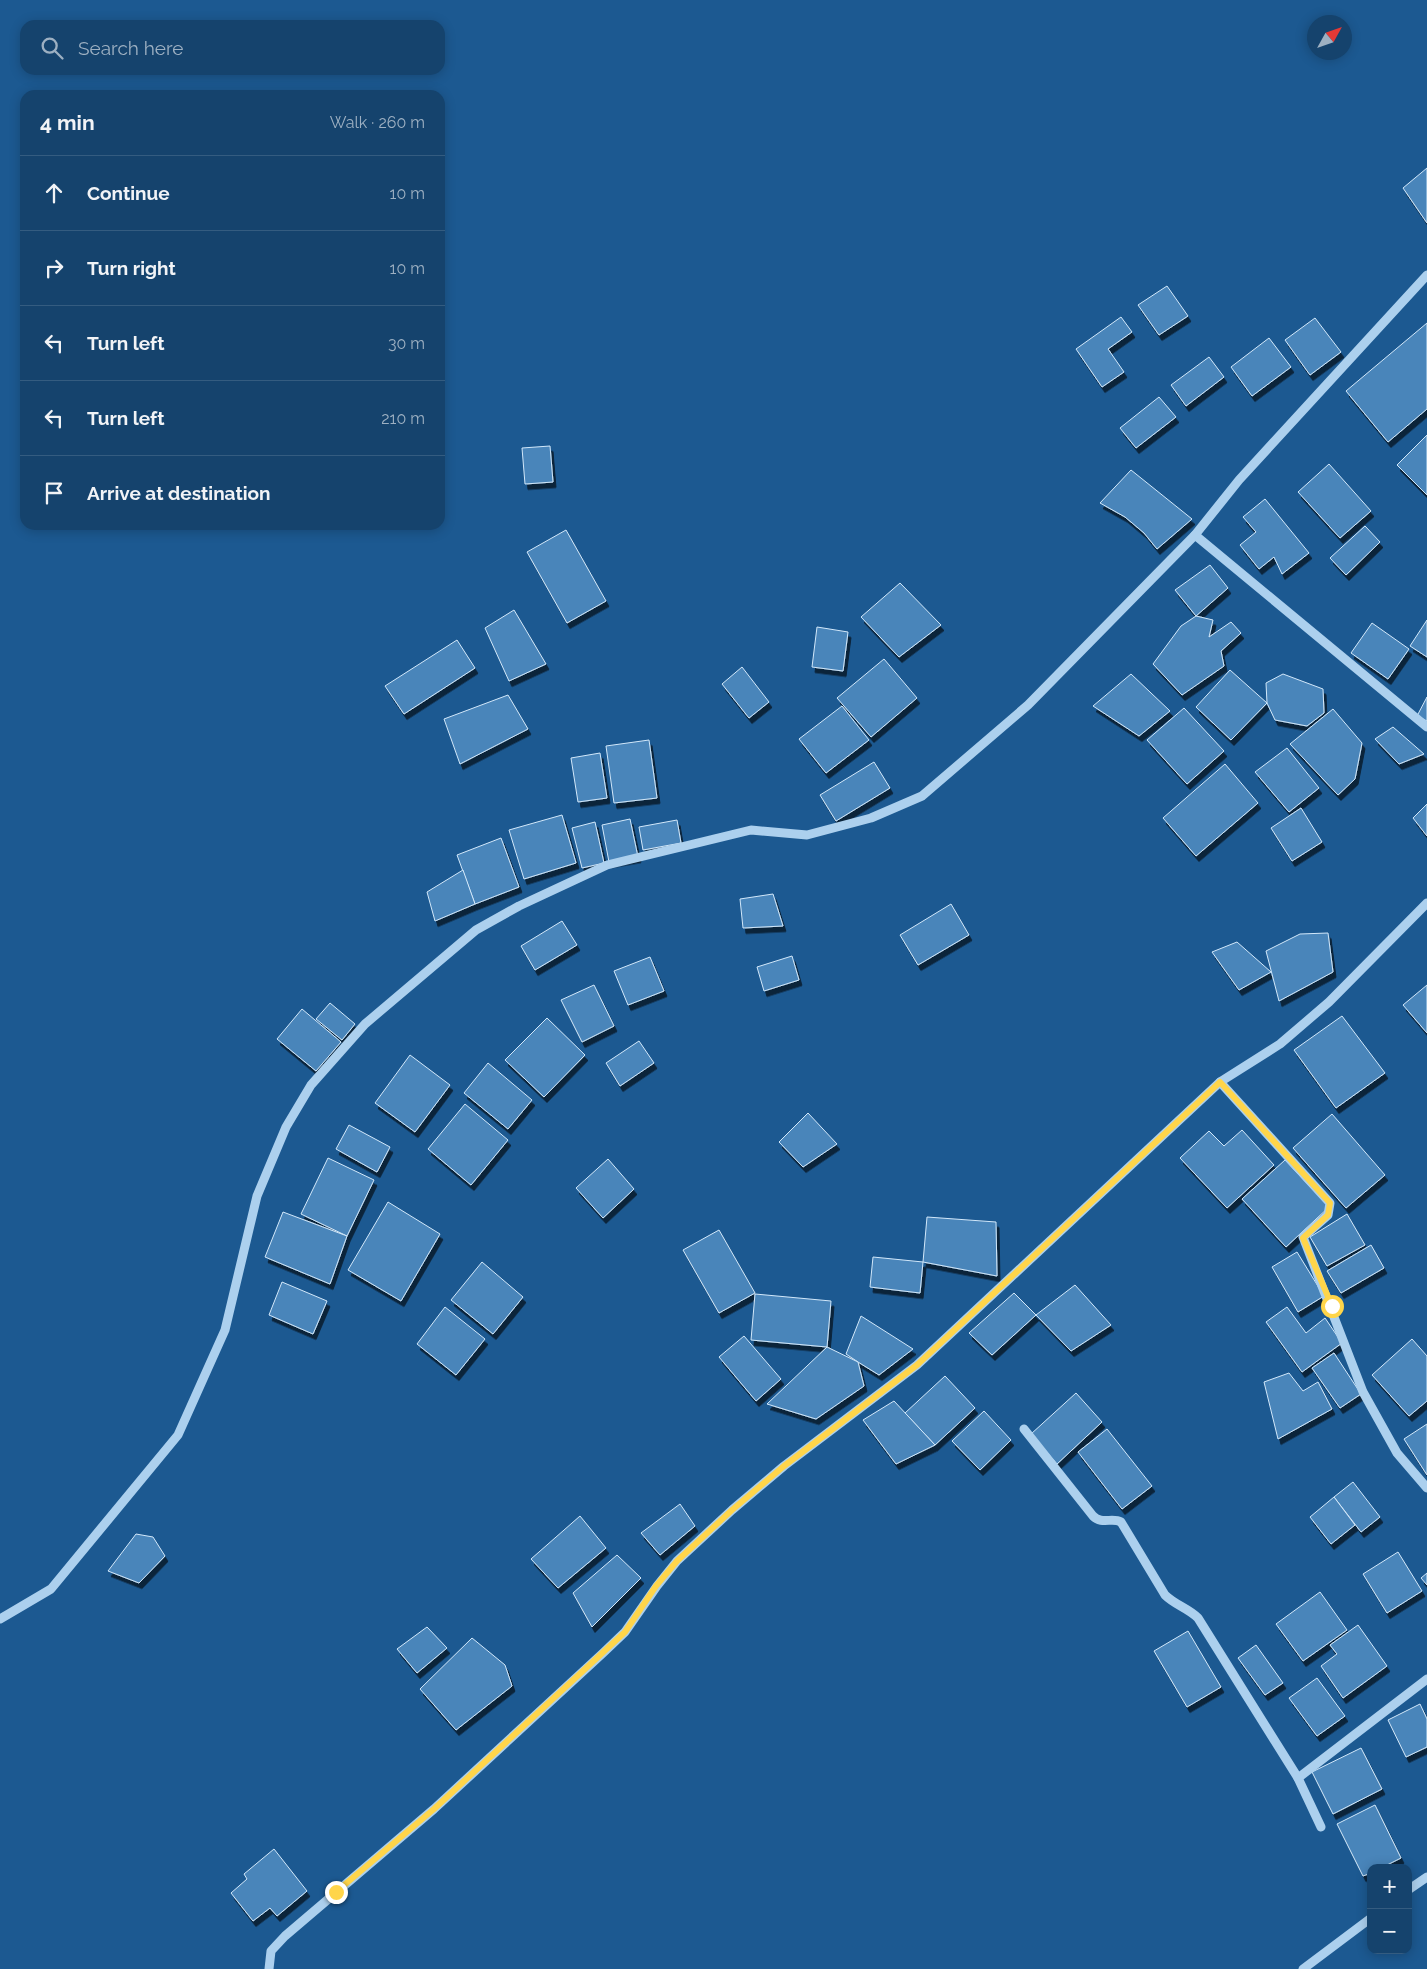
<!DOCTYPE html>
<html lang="en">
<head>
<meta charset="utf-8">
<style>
  :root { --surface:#15436d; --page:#1e4a72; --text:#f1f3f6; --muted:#9db0c2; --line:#345c80 }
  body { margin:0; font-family:Raleway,sans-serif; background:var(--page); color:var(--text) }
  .controls { position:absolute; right:15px; bottom:15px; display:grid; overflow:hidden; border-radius:10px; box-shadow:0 2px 12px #0003 }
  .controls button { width:45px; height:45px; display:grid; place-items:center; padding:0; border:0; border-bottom:1px solid var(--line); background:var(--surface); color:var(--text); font:25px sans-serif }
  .compass { position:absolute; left:1307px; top:15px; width:45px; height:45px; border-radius:50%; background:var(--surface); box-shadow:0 2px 12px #0003; rotate:50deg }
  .stop { position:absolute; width:15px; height:15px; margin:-11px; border:4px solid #ffd54a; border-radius:50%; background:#fff }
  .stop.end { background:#ffd54a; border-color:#fff; box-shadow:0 1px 5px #0008 }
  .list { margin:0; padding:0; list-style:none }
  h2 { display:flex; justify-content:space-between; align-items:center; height:65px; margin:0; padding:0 20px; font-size:21px }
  h2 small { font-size:16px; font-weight:400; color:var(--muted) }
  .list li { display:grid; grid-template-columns:32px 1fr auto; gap:15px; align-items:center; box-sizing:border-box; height:75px; padding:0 20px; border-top:1px solid var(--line) }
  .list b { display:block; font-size:19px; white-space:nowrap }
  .list em { font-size:16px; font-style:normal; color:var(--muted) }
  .icon { flex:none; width:28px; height:28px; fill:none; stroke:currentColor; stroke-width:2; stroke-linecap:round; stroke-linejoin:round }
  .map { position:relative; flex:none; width:1427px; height:1969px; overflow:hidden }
  .search { position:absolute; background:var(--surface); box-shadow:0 2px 12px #0003; left:20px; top:20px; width:425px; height:55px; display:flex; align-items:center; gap:12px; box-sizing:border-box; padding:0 18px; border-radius:15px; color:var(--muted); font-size:19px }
  .panel { position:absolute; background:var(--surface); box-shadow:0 2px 12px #0003; left:20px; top:90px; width:425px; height:440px; border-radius:15px }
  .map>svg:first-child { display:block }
  .building { fill:#4a85ba; stroke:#d2e8fa; filter:url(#shadow) }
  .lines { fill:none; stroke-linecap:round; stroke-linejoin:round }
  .minor { stroke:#acd0ee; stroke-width:9 }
  .route { stroke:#ffd54a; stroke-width:6 }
</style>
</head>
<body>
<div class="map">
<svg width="1427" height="1969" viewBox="0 0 1427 1969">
  <defs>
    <filter id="shadow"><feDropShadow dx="3" dy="5.5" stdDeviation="0" flood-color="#0009"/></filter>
  </defs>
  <rect width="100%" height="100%" fill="#1c5991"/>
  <g class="building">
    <polygon points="1427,168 1427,223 1403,188"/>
    <polygon points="1167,286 1188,316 1159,335 1138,305"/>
    <polygon points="1121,317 1132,332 1108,349 1124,372 1102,387 1076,349"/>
    <polygon points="1315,318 1341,352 1310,375 1285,340"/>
    <polygon points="1427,323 1427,409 1388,442 1346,391"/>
    <polygon points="1269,338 1291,367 1252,396 1231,367"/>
    <polygon points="1209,357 1224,377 1186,406 1171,385"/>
    <polygon points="1159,397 1176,417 1136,448 1120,428"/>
    <polygon points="1427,435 1427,495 1397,465"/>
    <polygon points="550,446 553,482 525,484 522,448"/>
    <polygon points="1329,464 1371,511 1340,538 1298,492"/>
    <polygon points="1131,470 1192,519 1157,549 1144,533 1125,517 1100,503"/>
    <polygon points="1265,499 1309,553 1282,574 1274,557 1259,569 1240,545 1256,532 1243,517"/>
    <polygon points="1365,526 1380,542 1346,575 1330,558"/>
    <polygon points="566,530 606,601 567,623 527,552"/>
    <polygon points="1210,565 1228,588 1196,616 1175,590"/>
    <polygon points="900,583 941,625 899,657 861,617"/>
    <polygon points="514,610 546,664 509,681 485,628"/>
    <polygon points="1196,616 1213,620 1209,637 1231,622 1241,633 1221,651 1224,666 1182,695 1153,664 1181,626"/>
    <polygon points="1427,620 1427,657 1410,646"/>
    <polygon points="1372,623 1409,649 1388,679 1351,653"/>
    <polygon points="817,627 848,632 843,671 812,667"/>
    <polygon points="457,640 475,668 404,714 385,686"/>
    <polygon points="884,659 917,698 871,737 837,698"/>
    <polygon points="742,667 769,702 749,718 722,684"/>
    <polygon points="1230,670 1267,703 1231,740 1196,707"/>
    <polygon points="1131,674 1170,711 1139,736 1093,706"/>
    <polygon points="1283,674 1323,689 1324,713 1307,726 1275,720 1267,703 1266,683"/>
    <polygon points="508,695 528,729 460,764 444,719"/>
    <polygon points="1427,697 1427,721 1417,716"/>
    <polygon points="842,706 869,740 826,773 799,739"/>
    <polygon points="1184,708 1224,751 1187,784 1147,740"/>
    <polygon points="1333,709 1362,743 1355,779 1338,795 1290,744"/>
    <polygon points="1393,727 1424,754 1399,764 1375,739"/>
    <polygon points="649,740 657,798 614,803 606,746"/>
    <polygon points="1287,748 1319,788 1289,812 1255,772"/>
    <polygon points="600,753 607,798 578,802 571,758"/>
    <polygon points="874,762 890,788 836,821 820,795"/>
    <polygon points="1225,764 1258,803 1196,856 1163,818"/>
    <polygon points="1427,804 1427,836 1413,818"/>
    <polygon points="1301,808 1322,842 1292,861 1271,828"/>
    <polygon points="562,815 576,863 524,879 509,830"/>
    <polygon points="630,819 638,857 609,862 602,825"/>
    <polygon points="677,820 681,843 643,850 639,827"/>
    <polygon points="595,822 604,863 582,868 572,828"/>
    <polygon points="501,838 519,887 475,904 457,855"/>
    <polygon points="463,870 475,904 435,921 427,892"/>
    <polygon points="773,894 783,926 743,928 740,899"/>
    <polygon points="951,904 969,935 918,965 900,935"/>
    <polygon points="562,921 577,945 535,970 521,946"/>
    <polygon points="1328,933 1333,972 1279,1001 1266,951 1300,934"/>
    <polygon points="1237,942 1271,972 1239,990 1212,952"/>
    <polygon points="792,956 799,980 764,991 757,967"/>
    <polygon points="650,957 664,991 628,1005 614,971"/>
    <polygon points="594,985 614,1026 582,1042 561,1000"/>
    <polygon points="1427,985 1427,1033 1403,1005"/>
    <polygon points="330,1003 355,1024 342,1040 316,1019"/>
    <polygon points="302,1009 341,1042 316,1071 277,1039"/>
    <polygon points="1342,1016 1385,1073 1336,1108 1294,1050"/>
    <polygon points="547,1018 585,1055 544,1097 505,1060"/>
    <polygon points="639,1041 654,1063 620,1086 606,1063"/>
    <polygon points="410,1055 450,1085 415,1132 375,1103"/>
    <polygon points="488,1063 532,1100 508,1129 464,1093"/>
    <polygon points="465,1104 508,1140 471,1185 428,1149"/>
    <polygon points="808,1113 837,1144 803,1167 779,1142"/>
    <polygon points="1332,1114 1385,1175 1346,1208 1293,1148"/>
    <polygon points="349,1125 390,1147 377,1172 336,1149"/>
    <polygon points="1242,1130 1274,1165 1227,1208 1180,1158 1209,1131 1224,1146"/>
    <polygon points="328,1158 374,1180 347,1236 301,1214"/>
    <polygon points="608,1159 634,1189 603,1218 576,1188"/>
    <polygon points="1285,1160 1329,1207 1286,1247 1242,1199"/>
    <polygon points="388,1202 440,1234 401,1301 348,1270"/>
    <polygon points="283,1212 347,1236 330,1284 265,1257"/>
    <polygon points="1347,1214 1365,1245 1327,1266 1310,1237"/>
    <polygon points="927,1217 996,1222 997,1276 923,1262"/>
    <polygon points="719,1230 755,1293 719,1313 683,1250"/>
    <polygon points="1371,1245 1384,1268 1341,1293 1327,1271"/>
    <polygon points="1297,1252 1324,1296 1298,1312 1272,1267"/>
    <polygon points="873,1257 923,1262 920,1293 870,1287"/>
    <polygon points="482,1262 523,1297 493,1334 451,1300"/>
    <polygon points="282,1282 327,1301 313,1334 269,1315"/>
    <polygon points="1075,1285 1111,1325 1071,1351 1036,1315"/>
    <polygon points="1014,1293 1036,1315 992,1355 969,1333"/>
    <polygon points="755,1294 831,1301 827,1347 751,1340"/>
    <polygon points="445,1307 485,1339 456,1375 417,1344"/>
    <polygon points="1287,1307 1306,1333 1325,1318 1342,1343 1302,1372 1266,1322"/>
    <polygon points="861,1316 913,1349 879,1375 858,1362 846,1354"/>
    <polygon points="744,1336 781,1379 756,1401 719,1357"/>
    <polygon points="1412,1339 1427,1356 1427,1401 1409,1416 1372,1375"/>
    <polygon points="827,1347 858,1362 864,1386 816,1419 767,1404"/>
    <polygon points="1334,1353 1361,1394 1340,1408 1312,1368"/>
    <polygon points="1289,1373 1303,1391 1318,1382 1332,1409 1278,1439 1264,1382"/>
    <polygon points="945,1376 975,1408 935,1445 905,1413"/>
    <polygon points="1076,1393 1102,1422 1057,1464 1031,1434"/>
    <polygon points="894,1401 935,1445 896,1464 863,1420"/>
    <polygon points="984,1411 1011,1440 980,1470 952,1441"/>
    <polygon points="1427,1424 1427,1475 1404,1439"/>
    <polygon points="1107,1429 1152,1486 1122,1509 1078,1452"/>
    <polygon points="1353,1482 1380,1517 1361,1532 1334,1497"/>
    <polygon points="1334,1497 1355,1525 1331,1544 1310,1517"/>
    <polygon points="680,1504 695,1526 660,1555 641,1533"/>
    <polygon points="580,1516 606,1548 558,1588 531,1559"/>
    <polygon points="136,1534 153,1537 165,1556 139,1583 108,1571"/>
    <polygon points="1398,1552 1422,1591 1387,1613 1363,1574"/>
    <polygon points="617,1555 641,1578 592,1627 573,1593"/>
    <polygon points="1427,1573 1427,1585 1421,1578"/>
    <polygon points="1320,1592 1347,1630 1303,1661 1276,1624"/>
    <polygon points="1358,1625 1387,1666 1343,1698 1321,1666 1337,1654 1330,1645"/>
    <polygon points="427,1627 447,1648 417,1673 397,1649"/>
    <polygon points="1188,1631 1221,1687 1187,1707 1154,1651"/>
    <polygon points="472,1638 505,1665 512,1686 456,1730 420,1689"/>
    <polygon points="1256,1645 1283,1683 1265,1695 1238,1658"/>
    <polygon points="1317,1678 1345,1716 1317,1736 1289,1698"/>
    <polygon points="1420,1704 1427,1719 1427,1747 1406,1757 1388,1720"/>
    <polygon points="1361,1748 1382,1789 1333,1814 1312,1772"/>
    <polygon points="1375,1805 1401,1858 1381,1868 1371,1868 1371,1873 1363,1876 1337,1824"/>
    <polygon points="274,1849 307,1891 277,1916 270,1908 253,1921 231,1893 247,1879 244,1874"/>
  </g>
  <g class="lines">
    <g class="minor">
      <polyline points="1195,535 1427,727"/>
      <polyline points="1220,1082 1330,1203 1328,1215 1303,1237 1363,1392 1397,1453 1427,1488"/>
      <path d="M1024,1429l69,87c9,9 19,1 28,6l44,73c10,10 23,13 33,23l100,160 23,49"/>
      <polyline points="0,1619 51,1589 178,1435 225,1330 257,1196 286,1127 311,1085 365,1024 476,930 519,906 607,865 751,830 807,835 871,818 922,796 1028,705 1195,535 1239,480 1427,275"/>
      <polyline points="1298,1778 1427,1679"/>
      <polyline points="1408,1890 1427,1877"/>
      <polyline points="269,1969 271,1951 285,1936 434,1809 603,1653 625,1632 657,1586 677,1561 732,1510 784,1466 917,1365 1220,1082 1280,1044 1329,1002 1427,903"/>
      <polyline points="1303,1969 1371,1918"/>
    </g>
  </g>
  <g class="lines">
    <polyline class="route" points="336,1892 434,1809 625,1632 656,1586 677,1561 732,1510 784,1466 917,1365 1220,1082 1330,1203 1328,1215 1303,1238 1332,1306"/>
  </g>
</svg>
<div class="controls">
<button>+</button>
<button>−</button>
</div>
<svg class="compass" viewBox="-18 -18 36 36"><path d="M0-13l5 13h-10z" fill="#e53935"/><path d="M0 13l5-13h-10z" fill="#9db0c2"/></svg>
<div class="stop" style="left:1332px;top:1306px"></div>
<div class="stop end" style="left:336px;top:1892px"></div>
<div class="search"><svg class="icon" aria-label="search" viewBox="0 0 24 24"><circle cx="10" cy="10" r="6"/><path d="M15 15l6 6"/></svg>Search here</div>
<section class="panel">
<h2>4 min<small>Walk · 260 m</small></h2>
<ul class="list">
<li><svg class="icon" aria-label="ahead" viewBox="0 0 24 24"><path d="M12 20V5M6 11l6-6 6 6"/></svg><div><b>Continue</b></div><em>10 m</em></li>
<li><svg class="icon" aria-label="right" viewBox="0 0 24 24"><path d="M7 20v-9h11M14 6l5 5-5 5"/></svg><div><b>Turn right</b></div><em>10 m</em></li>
<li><svg class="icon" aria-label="left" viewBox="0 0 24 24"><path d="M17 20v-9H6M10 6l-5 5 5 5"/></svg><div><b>Turn left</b></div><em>30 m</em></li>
<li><svg class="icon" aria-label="left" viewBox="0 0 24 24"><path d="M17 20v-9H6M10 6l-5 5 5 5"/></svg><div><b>Turn left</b></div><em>210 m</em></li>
<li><svg class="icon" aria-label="arrive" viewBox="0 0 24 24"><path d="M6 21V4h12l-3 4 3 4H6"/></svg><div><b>Arrive at destination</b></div></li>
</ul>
</section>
</div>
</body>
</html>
